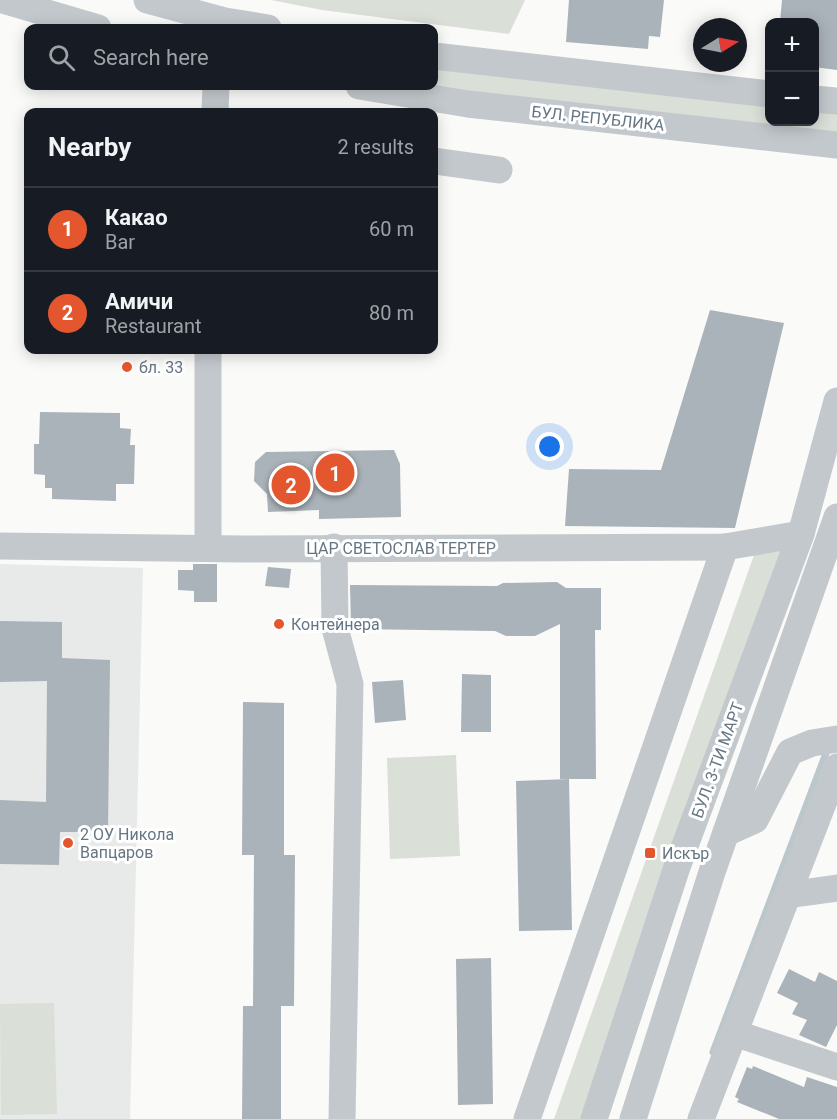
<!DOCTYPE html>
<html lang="en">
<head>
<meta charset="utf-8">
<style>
  :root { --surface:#171b24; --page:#20242c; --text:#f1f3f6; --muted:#9ea1a6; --line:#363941; --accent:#e4572e }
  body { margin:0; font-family:Roboto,sans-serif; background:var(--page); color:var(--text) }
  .controls { position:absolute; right:18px; top:18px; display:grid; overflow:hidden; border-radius:12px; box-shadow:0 3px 15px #0003 }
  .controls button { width:54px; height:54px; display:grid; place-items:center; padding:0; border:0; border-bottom:2px solid var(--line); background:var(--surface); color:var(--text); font:30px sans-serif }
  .compass { position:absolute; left:693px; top:18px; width:54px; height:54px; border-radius:50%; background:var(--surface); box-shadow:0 3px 15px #0003; rotate:80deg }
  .you { position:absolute; left:550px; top:447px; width:21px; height:21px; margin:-15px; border:4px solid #fff; border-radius:50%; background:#1a73e8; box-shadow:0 0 0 9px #1a73e833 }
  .badge { display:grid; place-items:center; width:39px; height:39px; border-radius:50%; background:var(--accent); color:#fff; font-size:20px; font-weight:700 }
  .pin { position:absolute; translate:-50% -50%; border:3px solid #fff; box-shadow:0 2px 6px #0006 }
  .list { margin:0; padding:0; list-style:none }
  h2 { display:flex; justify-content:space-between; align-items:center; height:78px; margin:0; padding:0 24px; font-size:26px }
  h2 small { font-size:20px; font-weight:400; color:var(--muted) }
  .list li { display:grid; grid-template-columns:39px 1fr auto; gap:18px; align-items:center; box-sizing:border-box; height:84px; padding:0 24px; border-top:2px solid var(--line) }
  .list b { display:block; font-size:22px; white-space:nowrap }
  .list p { margin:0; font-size:20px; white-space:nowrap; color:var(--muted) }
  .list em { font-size:20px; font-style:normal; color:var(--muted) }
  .icon { flex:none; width:33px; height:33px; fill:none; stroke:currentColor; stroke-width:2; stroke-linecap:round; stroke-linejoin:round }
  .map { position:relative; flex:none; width:837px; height:1119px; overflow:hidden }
  .search { position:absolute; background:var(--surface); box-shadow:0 3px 15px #0003; left:24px; top:24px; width:414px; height:66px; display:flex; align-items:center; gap:15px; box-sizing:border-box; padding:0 21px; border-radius:12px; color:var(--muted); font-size:22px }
  .panel { position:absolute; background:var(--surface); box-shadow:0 3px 15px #0003; left:24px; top:108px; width:414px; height:246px; border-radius:12px }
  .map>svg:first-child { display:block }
  .built { fill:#e8e9e9 }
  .green { fill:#dadfd7 }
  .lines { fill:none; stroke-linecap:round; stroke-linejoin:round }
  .stream { stroke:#bbc7cb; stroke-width:7 }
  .building { fill:#aab3b9 }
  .minor { stroke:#c3c8cc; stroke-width:27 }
  .poi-dot { fill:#e4572e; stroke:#fff; stroke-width:2 }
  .labels { text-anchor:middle; stroke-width:6; stroke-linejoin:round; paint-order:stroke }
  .street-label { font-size:16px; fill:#657683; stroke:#fff }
  .poi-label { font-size:16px; fill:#657683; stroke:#fff; text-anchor:start }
</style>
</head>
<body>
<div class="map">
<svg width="837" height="1119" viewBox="0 0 837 1119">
  <rect width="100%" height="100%" fill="#fafaf8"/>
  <polygon class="built" points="0,564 143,568 130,1119 0,1119"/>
  <g class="green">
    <polygon points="271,0 525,0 509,34 322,10"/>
    <polygon points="469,62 769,94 770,122 814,122 815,99 837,101 837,145 434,86 434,70"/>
    <polygon points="801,534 594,1119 554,1119 759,541"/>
    <polygon points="456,755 460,856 390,859 387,758"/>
    <polygon points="54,1003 57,1114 1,1115 0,1004"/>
  </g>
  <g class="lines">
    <polyline class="stream" points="713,1052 828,748"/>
  </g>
  <g class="building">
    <polygon points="569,0 664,0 660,37 649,36 648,49 566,42"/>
    <polygon points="782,0 837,0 837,70 814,67 814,22 780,22"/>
    <polygon points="710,310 784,323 735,528 565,526 569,469 661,470"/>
    <polygon points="40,412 120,413 120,428 131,429 130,445 135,445 134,484 116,484 116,501 52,499 52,488 45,488 45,475 34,474 34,444 39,444"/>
    <polygon points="394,450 400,464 401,517 319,519 319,510 268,512 267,494 254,481 255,462 266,452"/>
    <polygon points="193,564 217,564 217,602 194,602 194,591 178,590 178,570 193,570"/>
    <polygon points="268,567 291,569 289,588 265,586"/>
    <polygon points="557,582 566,588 601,588 601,630 595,630 596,779 560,779 560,624 535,636 506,636 495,631 352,629 351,626 350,585 497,586 503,583"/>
    <polygon points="0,621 62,622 62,658 110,660 108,832 60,832 59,865 0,864 0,800 46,802 47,681 0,682"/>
    <polygon points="462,674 491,675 491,732 461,732"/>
    <polygon points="403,680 406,720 375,723 372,682"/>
    <polygon points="243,702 284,703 284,855 295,855 294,1006 281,1006 281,1119 242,1119 243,1006 253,1006 254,855 242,855"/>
    <polygon points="569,779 572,930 519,931 516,781"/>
    <polygon points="491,958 493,1104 458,1105 456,959"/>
    <polygon points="789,969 815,982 819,972 837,981 837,1025 826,1047 799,1035 807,1020 792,1014 798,1003 777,993"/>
    <polygon points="753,1066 804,1087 807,1077 837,1087 837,1119 779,1119 737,1102 739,1099 735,1097 747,1067 752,1069"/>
  </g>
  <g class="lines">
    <g class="minor">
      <polyline points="3,0 98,28"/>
      <polyline points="147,0 225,21 268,28"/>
      <polyline points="434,56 770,94"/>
      <polyline points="359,86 468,104 837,145"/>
      <polyline points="814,99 837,101"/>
      <polyline points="215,112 216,86"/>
      <polyline points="434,161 499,170"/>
      <polyline points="208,350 208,548"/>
      <polyline points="0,546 244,549 725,547 801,534"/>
      <polyline points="334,547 335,628 350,684 342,1119"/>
      <polyline points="726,833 755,820 790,752 812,743 837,739"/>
      <polyline points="787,895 837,888"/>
      <polyline points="734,1033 837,1067"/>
      <polyline points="527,1119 725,547"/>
      <polyline points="594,1119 677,867 801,534 837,401"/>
      <polyline points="633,1119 712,872 837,517"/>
      <polyline points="701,1119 837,767"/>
    </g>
  </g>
  <g class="poi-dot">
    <circle cx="127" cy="367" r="6"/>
    <circle cx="279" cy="624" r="6"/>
    <circle cx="68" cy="843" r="6"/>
    <rect x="644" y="847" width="12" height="12" rx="3"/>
  </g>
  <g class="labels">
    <g class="street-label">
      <text transform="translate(598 118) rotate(6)" y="6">БУЛ. РЕПУБЛИКА</text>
      <text x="401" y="554">ЦАР СВЕТОСЛАВ ТЕРТЕР</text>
      <text transform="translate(717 760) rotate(-70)" y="6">БУЛ. 3-ТИ МАРТ</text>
    </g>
    <g class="poi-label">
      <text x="139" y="373">бл. 33</text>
      <text x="291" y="630">Контейнера</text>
      <text x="80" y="840">2 ОУ Никола<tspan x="80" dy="18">Вапцаров</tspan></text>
      <text x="662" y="859">Искър</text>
    </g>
  </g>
</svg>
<div class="controls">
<button>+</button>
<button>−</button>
</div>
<svg class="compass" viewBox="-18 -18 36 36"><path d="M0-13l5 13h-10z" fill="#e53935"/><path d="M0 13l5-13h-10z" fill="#9ea1a6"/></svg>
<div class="you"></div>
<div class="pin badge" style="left:335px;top:473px">1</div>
<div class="pin badge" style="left:291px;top:485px">2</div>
<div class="search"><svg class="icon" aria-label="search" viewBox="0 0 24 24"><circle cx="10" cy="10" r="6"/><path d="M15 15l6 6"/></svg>Search here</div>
<section class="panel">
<h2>Nearby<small>2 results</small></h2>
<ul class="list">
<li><span class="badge">1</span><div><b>Какао</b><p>Bar</p></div><em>60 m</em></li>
<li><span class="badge">2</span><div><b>Амичи</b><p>Restaurant</p></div><em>80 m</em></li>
</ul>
</section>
</div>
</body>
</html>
